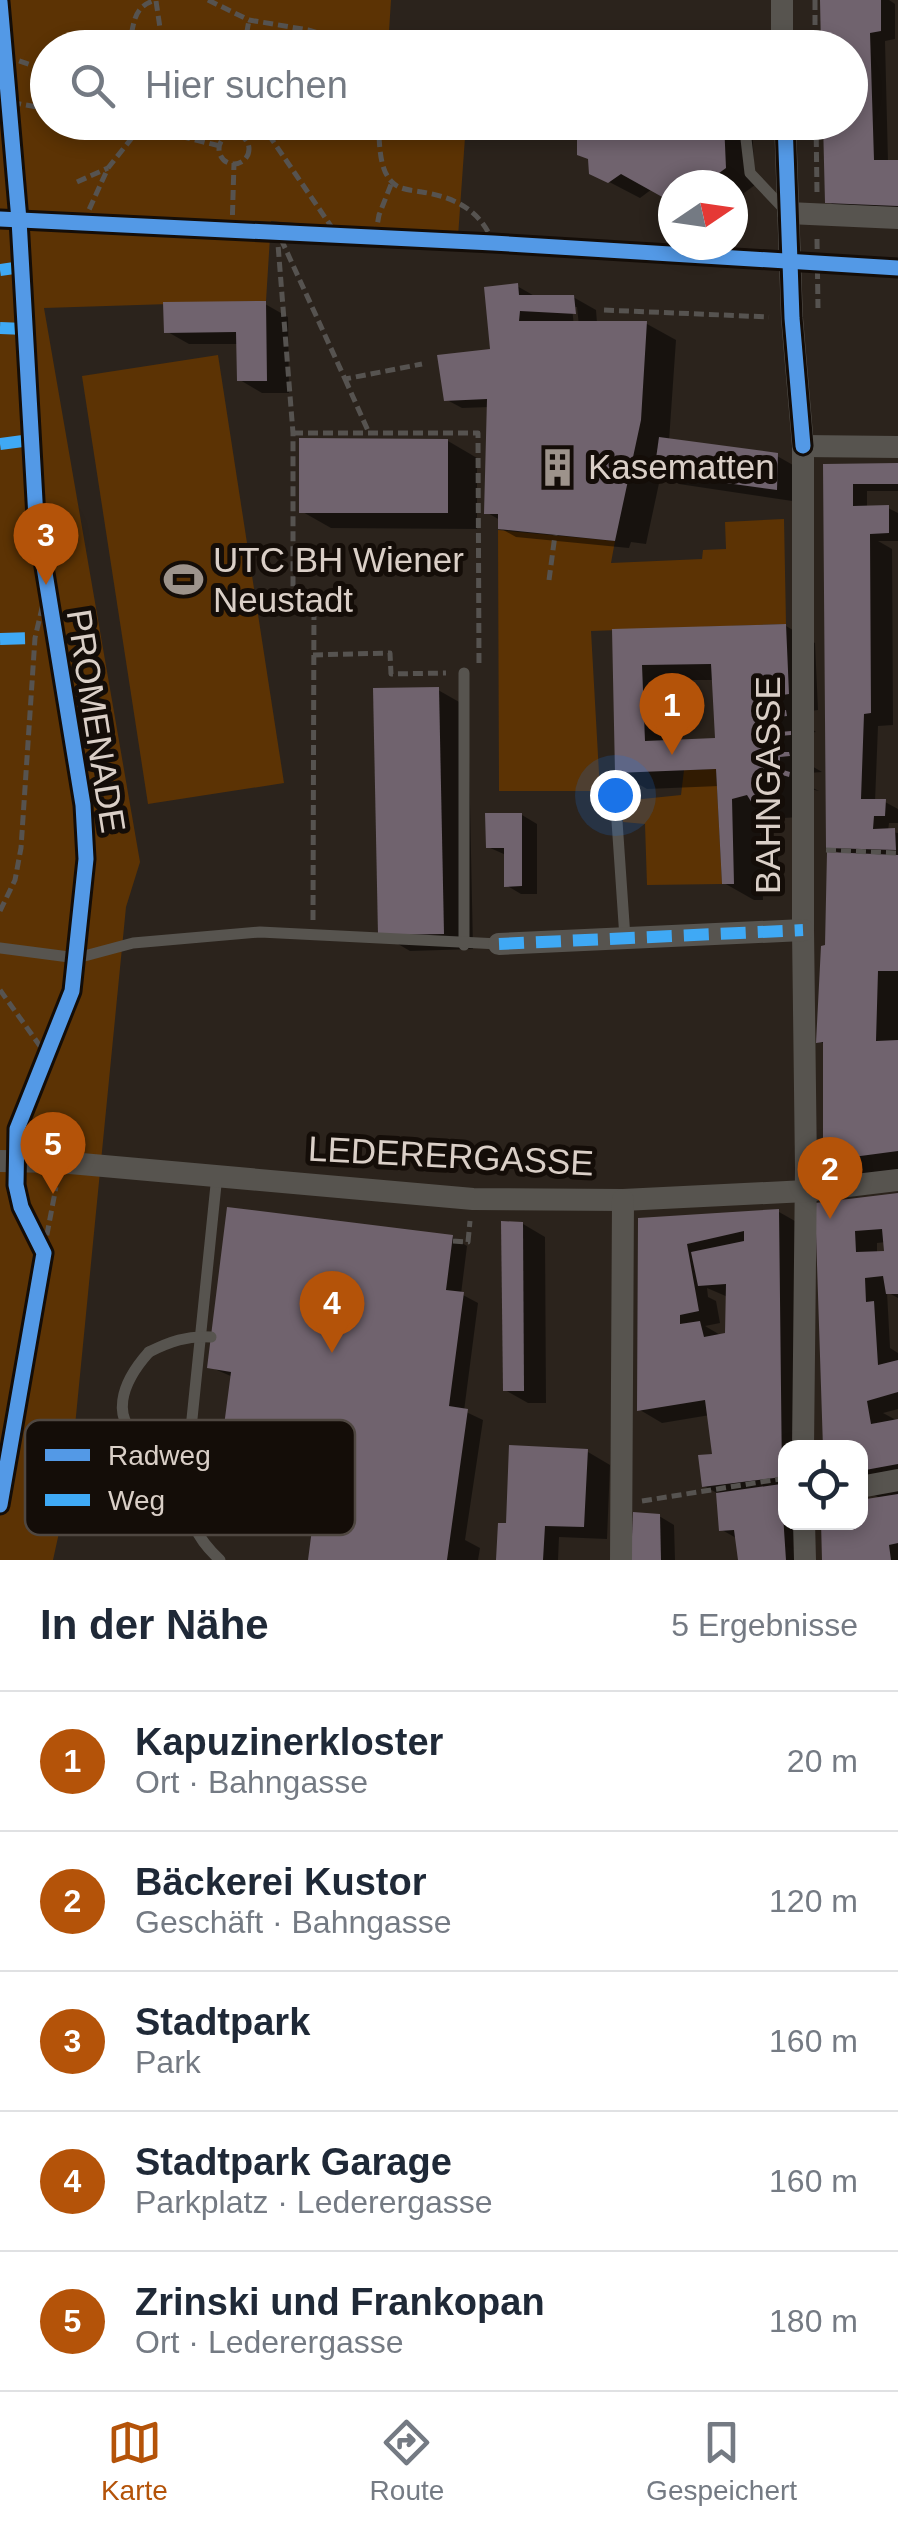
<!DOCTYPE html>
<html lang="de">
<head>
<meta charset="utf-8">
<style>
  :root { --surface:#fff; --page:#f2f2f3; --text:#1f2937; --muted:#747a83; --line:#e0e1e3; --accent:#b45309 }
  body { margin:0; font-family:Helvetica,sans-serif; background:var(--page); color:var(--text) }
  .controls { position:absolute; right:30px; bottom:30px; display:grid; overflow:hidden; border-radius:20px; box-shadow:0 5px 15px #0003 }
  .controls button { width:90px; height:90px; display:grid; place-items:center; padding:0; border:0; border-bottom:2px solid var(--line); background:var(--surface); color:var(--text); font:50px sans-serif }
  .compass { position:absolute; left:658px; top:170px; width:90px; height:90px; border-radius:50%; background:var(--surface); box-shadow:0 5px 15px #0003; rotate:77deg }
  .you { position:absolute; left:615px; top:795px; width:35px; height:35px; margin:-25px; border:8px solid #fff; border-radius:50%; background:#1a73e8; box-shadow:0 0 0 15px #1a73e833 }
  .badge { display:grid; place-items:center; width:65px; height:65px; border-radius:50%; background:var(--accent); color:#fff; font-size:32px; font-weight:700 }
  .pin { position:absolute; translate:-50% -82px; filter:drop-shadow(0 2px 5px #0008) }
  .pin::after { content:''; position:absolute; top:52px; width:35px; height:30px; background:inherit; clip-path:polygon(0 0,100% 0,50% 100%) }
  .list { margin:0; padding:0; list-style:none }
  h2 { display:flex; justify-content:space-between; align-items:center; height:130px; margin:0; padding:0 40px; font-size:42px }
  h2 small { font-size:32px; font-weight:400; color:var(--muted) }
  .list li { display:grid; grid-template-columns:65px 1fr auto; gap:30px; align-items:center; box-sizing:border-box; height:140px; padding:0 40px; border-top:2px solid var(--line) }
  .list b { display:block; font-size:38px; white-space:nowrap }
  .list p { margin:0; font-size:32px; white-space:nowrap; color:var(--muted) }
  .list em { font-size:32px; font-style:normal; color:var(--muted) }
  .icon { flex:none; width:55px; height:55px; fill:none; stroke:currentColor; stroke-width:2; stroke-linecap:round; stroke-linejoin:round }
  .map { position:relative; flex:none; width:898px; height:1560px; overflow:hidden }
  .search { position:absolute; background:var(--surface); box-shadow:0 5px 15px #0003; left:30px; right:30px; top:30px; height:110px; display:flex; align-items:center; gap:25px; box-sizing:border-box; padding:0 35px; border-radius:55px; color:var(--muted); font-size:38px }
  .sheet { height:830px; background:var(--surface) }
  nav { display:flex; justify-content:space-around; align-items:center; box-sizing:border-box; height:140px; border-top:2px solid var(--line); background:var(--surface); font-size:28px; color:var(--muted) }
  nav a { display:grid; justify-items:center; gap:5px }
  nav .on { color:var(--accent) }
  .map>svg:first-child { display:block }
  .green { fill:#5c3304 }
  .shadow { fill:#0007; fill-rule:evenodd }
  .building { fill:#70636e; fill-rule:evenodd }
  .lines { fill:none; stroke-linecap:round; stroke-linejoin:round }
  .path { stroke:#565350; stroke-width:5; stroke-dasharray:10 5; stroke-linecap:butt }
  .service { stroke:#57544f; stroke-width:11 }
  .minor { stroke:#57544f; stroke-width:22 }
  .service-bridge { stroke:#57544f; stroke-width:11 }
  .quiet { stroke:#3fa9f5; stroke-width:12; stroke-dasharray:25 12; stroke-linecap:butt }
  .cycleway-casing { stroke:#140d08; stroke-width:21 }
  .cycleway { stroke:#5399e6; stroke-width:15 }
  .labels { text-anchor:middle; stroke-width:10; stroke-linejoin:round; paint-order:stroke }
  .poi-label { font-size:35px; fill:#dacfc7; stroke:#140d08; text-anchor:start }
  .street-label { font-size:35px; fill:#dacfc7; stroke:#140d08 }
  .key { fill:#140d08; stroke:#4f4741; stroke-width:2.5 }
  .key-label { font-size:28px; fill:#dacfc7 }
</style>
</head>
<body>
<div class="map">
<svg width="898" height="1560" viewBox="0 0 898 1560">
  <rect width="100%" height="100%" fill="#2b231c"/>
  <g class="green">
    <polygon points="0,0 391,0 388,47 48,48 48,122 466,123 458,237 271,221 266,301 44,308 140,862 126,907 69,1487 53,1560 0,1560"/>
    <polygon points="218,355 284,783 148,804 82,376"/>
    <polygon points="784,519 786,624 591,631 600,791 499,791 498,530 615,541 611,563 702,559 703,550 726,549 725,522"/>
    <polygon points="716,769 722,884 647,885 645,824 623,822 623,801 681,795 684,770"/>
  </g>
  <g class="shadow">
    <polygon points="823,0 889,0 895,4 895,39 885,41 888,162 898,163 898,213 843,210 827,201 850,122 850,48"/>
    <polygon points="591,122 756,122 752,125 755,185 744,193 745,205 733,213 733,185 673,185 673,201 652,189 640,198 592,173"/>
    <path d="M517,286l21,12 35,-1 23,13 1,13 50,1 29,16 -7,101 108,15 23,13 -1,33 -120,-18 -18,-10 -15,70 -15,-2 -2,6 -113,-11 -16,-9v-8l-14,-8 3,-105 -27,1 -15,-8 44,-49zM572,307h5l2,19 -5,1z"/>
    <polygon points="265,304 288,317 289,393 262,393 240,380 239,344 189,344 166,331"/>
    <polygon points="448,441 477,458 477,529 331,528 301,511"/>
    <polygon points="898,465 898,491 867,491 867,508 888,508 898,513 898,541 878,541 892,549 893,725 878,726 875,802 885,802 898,809 898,823 889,823 888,831 898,833 898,1171 855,1177 825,1160 826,1045 819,1041 828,947 844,856 829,847 825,466"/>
    <path d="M786,626l29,17 3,67 -14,2 2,13 10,7 -9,1 3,32 12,7 -13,1v13l10,5 -9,-2 -11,28 -15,1 -11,-6 -13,3 3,85h-9l-30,-17 -5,-97 -72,3 -29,-17 -3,-140zM671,680h43l3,60 -44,2z"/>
    <polygon points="438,690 468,707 473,949 410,951 381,934"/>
    <polygon points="522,815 537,824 537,894 521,894 506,885 506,855 488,847"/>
    <path d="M898,1194v104l-11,-6 3,56 8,5v56l-15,4 15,8v139h-74l36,-38 27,-20 -27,-15v-39l-42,-243zM886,1242v12h-9v-11z"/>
    <path d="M779,1212l23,13 1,223h-17v74h19l1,38h-66l-2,-21 -16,-9 -3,-36 -15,-8 11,-30 -5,-41 -48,8 -22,-13 1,-190zM707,1288l21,9 5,37 -11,2 -17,-10 15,-3 -4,-22 -8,-4z"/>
    <polygon points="523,1224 545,1237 546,1403 528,1403 505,1390"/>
    <polygon points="452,1237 467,1246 461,1294 478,1303 464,1411 483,1420 465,1540 480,1548 478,1560 311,1560 314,1534 299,1525 300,1513 231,1504 216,1495 218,1480 204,1471 224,1444 233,1377 210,1367"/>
    <polygon points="588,1452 610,1465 607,1539 559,1537 558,1560 499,1560 515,1526"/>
    <polygon points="659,1516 674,1525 675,1560 634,1560"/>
  </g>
  <g class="building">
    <polygon points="820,0 881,0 881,31 870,33 874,160 898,160 898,206 825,203 823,122 850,122 850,48 821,48"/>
    <polygon points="588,122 724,122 726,168 715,176 716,185 673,185 673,203 621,174 608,183 589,174 588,159 577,155 577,133"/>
    <polygon points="518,283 519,295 574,295 576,314 520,311 519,321 647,321 641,420 615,541 498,529 498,514 484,514 487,399 444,401 437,355 490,349 484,287"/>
    <polygon points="266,301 267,381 237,381 236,332 164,333 163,302"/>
    <polygon points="659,437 778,453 777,490 654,473"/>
    <polygon points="299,438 448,439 448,513 299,513"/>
    <polygon points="898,463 898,484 853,484 853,506 889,505 889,533 870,534 871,713 864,714 861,799 886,799 885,816 874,816 873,829 895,828 896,850 826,848 823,464"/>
    <path d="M786,624l3,70 -13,2 2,15 8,-1 1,6 -8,1 1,15 11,-1v4l-11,1 2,16h7l1,4 -10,1v12l10,3 -1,5 -10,-3 -8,10 3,9 -5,8 -17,2 -5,-8 -15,4 2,85h-12l-6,-115 -101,4 -3,-144zM711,664l4,74 -70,3 -3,-76z"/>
    <polygon points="439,687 444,934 378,935 373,688"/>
    <polygon points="485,813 522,813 522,886 504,887 504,848 486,848"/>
    <polygon points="827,852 898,855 898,971 878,971 876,1041 898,1040 898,1151 823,1161 823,1042 816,1043 821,946 825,945"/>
    <path d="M898,1193v101h-12l-3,-18 -18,2 1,24 8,-1 4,64 20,-5v32l-31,9 4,23 27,-5v45l-38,7v-23h-37l-8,-245zM882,1229l2,22 -28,1 -1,-21z"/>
    <polygon points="227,1207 453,1235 446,1290 464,1292 449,1406 468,1409 447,1560 308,1560 312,1529 296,1527 298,1508 214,1497 216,1474 201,1472 205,1439 222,1441 231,1372 207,1368"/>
    <path d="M779,1209l3,268 -80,10 -4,-32 14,-1 -7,-54 -68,11 1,-193zM744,1231v10l-53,11 7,34 28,-2 -1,49 -21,4 -4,-16 -20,3v-9l19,-4 -12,-67z"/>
    <polygon points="501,1221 523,1222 524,1391 503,1391"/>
    <polygon points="509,1445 588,1449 584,1527 545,1526 543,1560 496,1560 498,1523 506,1523"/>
    <polygon points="781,1484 786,1560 738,1560 734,1530 719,1531 716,1493"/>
    <polygon points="898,1494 898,1543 889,1545 891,1560 822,1560 821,1522 860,1522 860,1500"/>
    <polygon points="633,1512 660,1514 661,1560 631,1560"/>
  </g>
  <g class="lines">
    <g class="path">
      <polyline points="208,0 249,20 308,30 370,48"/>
      <polyline points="815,0 815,48"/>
      <polyline points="156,1 163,48"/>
      <polyline points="0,6 4,0"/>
      <polyline points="0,33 3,34"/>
      <path d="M128,48c7,-23 3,-41 28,-48"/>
      <polyline points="173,48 180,31"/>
      <polyline points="244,48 249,20"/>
      <polyline points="5,56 48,71"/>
      <polyline points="0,93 9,102 37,107 48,122"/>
      <polyline points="49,122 65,127 75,122"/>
      <polyline points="122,122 220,146"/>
      <polyline points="260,122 337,235"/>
      <path d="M378,122c2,19 0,46 14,60 7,8 20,8 30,10 32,5 59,18 71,51"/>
      <polyline points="816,122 817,193"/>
      <polyline points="236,134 236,122"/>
      <circle cx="234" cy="149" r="15"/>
      <polyline points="77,182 108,168"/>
      <polyline points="19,220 36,518 85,827 78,942"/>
      <polyline points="83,223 108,168 139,129"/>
      <polyline points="232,230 234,163"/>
      <polyline points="277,232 293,433 293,598"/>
      <polyline points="375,237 379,215 392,182"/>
      <polyline points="281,239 345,379 422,364"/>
      <polyline points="817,239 818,308"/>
      <polyline points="604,310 769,317"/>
      <polyline points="345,379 369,433"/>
      <polyline points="293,433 478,433 479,665"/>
      <polyline points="549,580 555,535"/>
      <polyline points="313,655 390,653 391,674 446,673"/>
      <polyline points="826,850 898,853"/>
      <polyline points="0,911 15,880 21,848 35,638 45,595"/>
      <polyline points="313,920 314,599"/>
      <polyline points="0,990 45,1053"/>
      <polyline points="16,1141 17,1129 72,991 74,973"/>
      <polyline points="453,1241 468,1242 470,1221"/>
      <polyline points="44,1250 56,1187"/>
      <polyline points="642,1501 786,1478"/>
      <polyline points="0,1505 44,1253 21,1207 16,1182"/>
    </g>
    <g class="service">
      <polyline points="744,122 750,173 785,210"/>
      <polyline points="464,673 464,945"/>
      <polyline points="615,792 625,938"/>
      <polyline points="0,948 77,958 133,943 260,932 499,944"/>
      <path d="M217,1175l-32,312c6,34 9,49 35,73"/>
      <path d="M149,1352c20,-10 39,-17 62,-15"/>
    </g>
    <g class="minor">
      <polyline points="782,0 782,48"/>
      <polyline points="785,122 792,318 803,446 803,930 806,1168 803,1448"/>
      <polyline points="788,213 898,218"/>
      <polyline points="803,446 898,447"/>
      <polyline points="499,944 803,930"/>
      <polyline points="0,1161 59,1162 473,1199 623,1200 806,1191 898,1180"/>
      <polyline points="860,1487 898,1480"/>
      <polyline points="804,1522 805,1560"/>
      <polyline points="621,1560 623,1200"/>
    </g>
    <path class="service-bridge" d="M149,1352c-26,29 -44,69 0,93 15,9 37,9 54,11"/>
    <g class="quiet">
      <polyline points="0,270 21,267"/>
      <polyline points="0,328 25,329"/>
      <polyline points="0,444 31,440"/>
      <polyline points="0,639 35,638"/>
      <polyline points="499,944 803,930"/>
    </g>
    <defs>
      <g id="cycleway">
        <polyline points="0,2 19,220 36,518 83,805 86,859 72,991 17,1129 16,1185 21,1207 44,1253 0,1505"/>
        <polyline points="785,122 792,318 803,446"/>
        <polyline points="0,219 493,243 898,268"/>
      </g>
    </defs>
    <use href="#cycleway" class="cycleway-casing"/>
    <use href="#cycleway" class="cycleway"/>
  </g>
  <defs>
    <symbol id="building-bare" viewBox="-9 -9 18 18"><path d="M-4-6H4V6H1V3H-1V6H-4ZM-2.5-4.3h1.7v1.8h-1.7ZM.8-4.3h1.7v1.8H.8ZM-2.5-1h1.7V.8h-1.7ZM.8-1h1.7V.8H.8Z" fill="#9d938b" stroke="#140d08" stroke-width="2.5" paint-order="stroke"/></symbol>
    <symbol id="stadium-bare" viewBox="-9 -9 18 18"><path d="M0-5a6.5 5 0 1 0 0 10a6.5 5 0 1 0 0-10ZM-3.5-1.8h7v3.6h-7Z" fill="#9d938b" stroke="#140d08" stroke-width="2.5" paint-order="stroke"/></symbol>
  </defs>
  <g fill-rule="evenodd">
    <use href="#building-bare" x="530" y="440" width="55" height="55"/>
    <use href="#stadium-bare" x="156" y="552" width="55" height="55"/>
  </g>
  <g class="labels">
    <g class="poi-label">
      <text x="588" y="479">Kasematten</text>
      <text x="213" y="572">UTC BH Wiener<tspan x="213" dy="40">Neustadt</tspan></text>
    </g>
    <g class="street-label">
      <text transform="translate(96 721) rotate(81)" y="12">PROMENADE</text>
      <text transform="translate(768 785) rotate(-90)" y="12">BAHNGASSE</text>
      <text transform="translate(451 1156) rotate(3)" y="12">LEDERERGASSE</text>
    </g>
  </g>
  <rect x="25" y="1420" width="330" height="115" rx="15" class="key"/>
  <rect x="45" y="1449" width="45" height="12" fill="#5399e6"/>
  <rect x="45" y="1494" width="45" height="12" fill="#3fa9f5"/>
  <g class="key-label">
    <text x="108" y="1465">Radweg</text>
    <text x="108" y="1510">Weg</text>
  </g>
</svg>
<div class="controls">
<button><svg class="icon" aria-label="locate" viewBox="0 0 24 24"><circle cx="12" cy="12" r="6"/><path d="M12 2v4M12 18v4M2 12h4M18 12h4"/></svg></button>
</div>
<svg class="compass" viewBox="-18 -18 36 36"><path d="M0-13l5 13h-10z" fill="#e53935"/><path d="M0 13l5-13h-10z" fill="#747a83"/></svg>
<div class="you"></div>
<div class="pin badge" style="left:672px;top:755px">1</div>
<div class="pin badge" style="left:830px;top:1219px">2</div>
<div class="pin badge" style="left:46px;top:585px">3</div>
<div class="pin badge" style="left:332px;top:1353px">4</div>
<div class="pin badge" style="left:53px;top:1194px">5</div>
<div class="search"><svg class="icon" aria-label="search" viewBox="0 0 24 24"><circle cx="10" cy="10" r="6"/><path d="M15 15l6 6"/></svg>Hier suchen</div>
</div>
<section class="sheet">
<h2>In der Nähe<small>5 Ergebnisse</small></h2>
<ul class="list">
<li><span class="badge">1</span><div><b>Kapuzinerkloster</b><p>Ort · Bahngasse</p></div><em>20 m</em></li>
<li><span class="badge">2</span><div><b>Bäckerei Kustor</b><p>Geschäft · Bahngasse</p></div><em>120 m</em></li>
<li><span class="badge">3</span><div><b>Stadtpark</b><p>Park</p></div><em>160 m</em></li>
<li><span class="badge">4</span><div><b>Stadtpark Garage</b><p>Parkplatz · Lederergasse</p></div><em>160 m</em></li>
<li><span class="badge">5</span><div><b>Zrinski und Frankopan</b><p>Ort · Lederergasse</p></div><em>180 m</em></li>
</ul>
</section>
<nav>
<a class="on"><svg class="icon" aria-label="map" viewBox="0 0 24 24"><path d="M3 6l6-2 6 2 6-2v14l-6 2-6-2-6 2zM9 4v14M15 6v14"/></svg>Karte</a>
<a><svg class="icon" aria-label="directions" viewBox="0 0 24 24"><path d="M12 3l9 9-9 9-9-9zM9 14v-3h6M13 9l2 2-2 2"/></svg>Route</a>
<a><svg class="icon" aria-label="saved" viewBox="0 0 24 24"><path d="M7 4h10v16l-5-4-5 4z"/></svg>Gespeichert</a>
</nav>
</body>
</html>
